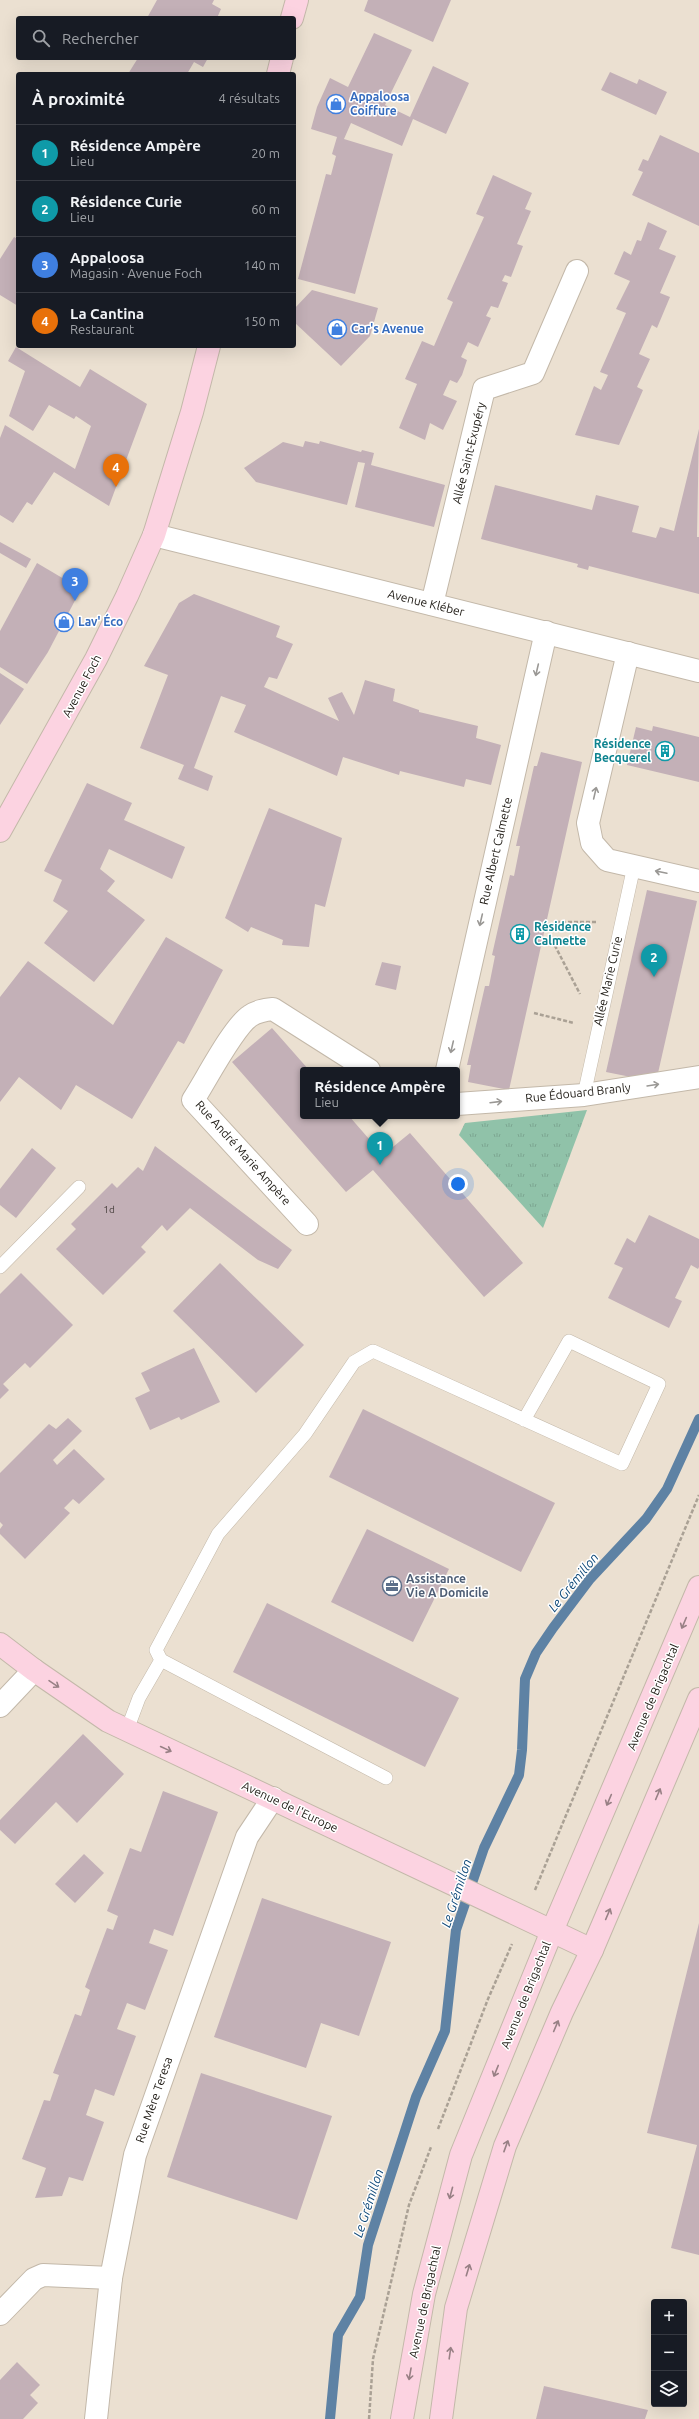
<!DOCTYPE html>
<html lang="fr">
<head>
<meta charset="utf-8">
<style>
  :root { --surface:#171b24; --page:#242831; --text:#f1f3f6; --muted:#9ea1a6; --line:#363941; --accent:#0b8043 }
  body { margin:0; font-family:Ubuntu,sans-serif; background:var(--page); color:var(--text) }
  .controls { position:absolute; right:12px; bottom:12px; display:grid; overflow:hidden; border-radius:4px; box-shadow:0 4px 16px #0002 }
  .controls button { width:36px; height:36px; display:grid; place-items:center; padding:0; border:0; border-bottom:1px solid var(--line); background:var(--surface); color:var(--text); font:20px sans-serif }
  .you { position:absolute; left:458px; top:1184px; width:14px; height:14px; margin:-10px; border:3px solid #fff; border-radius:50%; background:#1a73e8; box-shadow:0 0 0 6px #1a73e833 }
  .badge { display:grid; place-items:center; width:26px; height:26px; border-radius:50%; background:var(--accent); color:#fff; font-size:13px; font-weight:700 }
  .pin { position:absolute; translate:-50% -33px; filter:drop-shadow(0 1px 2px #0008) }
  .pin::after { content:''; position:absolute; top:21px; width:14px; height:12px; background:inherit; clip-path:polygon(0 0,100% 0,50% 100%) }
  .popup { position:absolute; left:300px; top:1067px; width:160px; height:52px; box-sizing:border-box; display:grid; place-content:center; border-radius:4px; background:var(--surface); filter:drop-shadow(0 1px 3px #0005); font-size:13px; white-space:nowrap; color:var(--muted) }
  .popup b { font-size:15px; color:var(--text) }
  .popup::after { content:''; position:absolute; left:50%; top:100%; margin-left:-8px; border:8px solid transparent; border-top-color:var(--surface) }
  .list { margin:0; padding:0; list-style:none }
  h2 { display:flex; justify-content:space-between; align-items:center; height:52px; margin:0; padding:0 16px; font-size:17px }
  h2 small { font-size:13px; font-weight:400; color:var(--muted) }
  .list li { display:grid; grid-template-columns:26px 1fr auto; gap:12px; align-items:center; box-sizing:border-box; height:56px; padding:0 16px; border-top:1px solid var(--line) }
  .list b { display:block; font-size:15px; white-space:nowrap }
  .list p { margin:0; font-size:13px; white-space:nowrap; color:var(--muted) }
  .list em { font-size:13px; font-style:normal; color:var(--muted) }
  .icon { flex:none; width:22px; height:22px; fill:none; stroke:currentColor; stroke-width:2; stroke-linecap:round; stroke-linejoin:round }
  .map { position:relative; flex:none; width:699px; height:2419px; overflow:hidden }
  .search { position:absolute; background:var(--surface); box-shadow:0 4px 16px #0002; left:16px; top:16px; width:280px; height:44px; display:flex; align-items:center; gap:10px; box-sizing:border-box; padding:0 14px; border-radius:4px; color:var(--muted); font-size:15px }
  .panel { position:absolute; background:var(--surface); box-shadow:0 4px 16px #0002; left:16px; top:72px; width:280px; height:276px; border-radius:4px }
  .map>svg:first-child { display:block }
  .grass { fill:url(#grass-tufts) }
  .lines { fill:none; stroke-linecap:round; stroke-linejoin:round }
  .stream { stroke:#5e82a4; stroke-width:10 }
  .building { fill:#c3b0b7 }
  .lane-casing { stroke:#c3b8a9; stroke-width:14 }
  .street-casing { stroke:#c3b8a9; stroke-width:24 }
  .secondary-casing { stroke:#c3b8a9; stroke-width:24 }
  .path { stroke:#aaa195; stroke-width:2.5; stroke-dasharray:4 2; stroke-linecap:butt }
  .lane { stroke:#fff; stroke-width:13 }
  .street { stroke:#fff; stroke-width:22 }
  .secondary { stroke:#fcd3e1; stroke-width:22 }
  .oneway { stroke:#9a9895 }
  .oneway2 { stroke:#988085 }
  .labels { text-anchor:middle; stroke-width:3; stroke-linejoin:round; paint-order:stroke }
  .number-label { font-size:10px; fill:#47403d }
  .shop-label { font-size:12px; font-weight:bold; fill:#366cbe; stroke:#fff; text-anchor:start }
  .street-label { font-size:12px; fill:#1e1a14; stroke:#fff }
  .culture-label { font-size:12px; font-weight:bold; fill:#0d838f; stroke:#fff; text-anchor:end }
  .service-label { font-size:12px; font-weight:bold; fill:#4e5e75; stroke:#fff; text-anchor:start }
  .water-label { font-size:13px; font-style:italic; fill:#0e4979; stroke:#fff }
</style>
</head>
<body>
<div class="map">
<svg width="699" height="2419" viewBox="0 0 699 2419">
  <defs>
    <pattern id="grass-tufts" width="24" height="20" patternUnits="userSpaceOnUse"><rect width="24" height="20" fill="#90c2a9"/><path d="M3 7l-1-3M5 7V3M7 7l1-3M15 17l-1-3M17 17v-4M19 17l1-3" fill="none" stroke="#7ca691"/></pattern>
  </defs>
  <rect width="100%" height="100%" fill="#ebe0d1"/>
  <polygon class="grass" points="587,1110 543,1228 459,1135 465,1123"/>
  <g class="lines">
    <polyline class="stream" points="330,2419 338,2335 360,2297 368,2245 416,2097 445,2031 456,1930 484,1848 519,1775 522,1750 525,1679 536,1653 553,1628 590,1579 646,1519 667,1489 699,1419"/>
  </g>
  <g class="building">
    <polygon points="157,0 214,0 212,4 221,9 217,18 147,18"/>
    <polygon points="368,0 451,0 433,42 364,11"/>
    <polygon points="374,33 412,50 385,105 410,117 433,66 469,83 446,134 413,119 402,146 351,123 344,139 393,154 355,294 298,279 326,174 331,175 336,156 332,154 337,137 311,129 317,107 330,78 348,87"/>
    <polygon points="138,58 208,58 203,67 194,62 187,74 128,74"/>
    <polygon points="610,72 637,84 639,79 667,92 656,115 601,90"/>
    <polygon points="660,135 699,153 699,226 632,195 643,172 638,170 643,159 648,161"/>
    <polygon points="493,175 532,193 525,209 531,211 517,244 523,246 511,277 505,275 502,281 508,283 498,308 491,306 486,316 491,318 478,347 468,342 461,357 467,360 462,375 457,383 450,380 443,395 457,401 443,430 430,423 425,440 399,428 417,384 405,379 422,341 434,346 453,302 447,299 484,217 476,214"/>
    <polygon points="648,222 667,231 659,249 676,256 660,293 670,297 657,328 652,325 639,354 650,359 637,387 643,390 619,445 575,435 594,386 601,390 608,375 600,372 626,313 616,309 630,281 614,274 624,251 631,255 637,240 641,241"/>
    <polygon points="14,237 18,239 18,306 0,295 0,259"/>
    <polygon points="312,290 378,308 370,336 341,366 294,322 294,309"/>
    <polygon points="16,347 80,387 90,369 147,404 109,506 54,472 32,505 27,502 13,523 0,515 0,438 5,425 75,469 91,426 76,416 74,419 49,405 33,431 9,416 25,371 8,361"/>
    <polygon points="699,429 697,537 699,537 699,594 589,566 588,570 577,567 578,564 481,539 495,485 592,510 596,495 639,506 632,532 656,538 660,527 674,531"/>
    <polygon points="305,441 319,444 320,441 361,452 362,450 374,453 371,465 445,485 434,527 355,507 365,463 358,462 347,505 256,482 244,468 283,442 303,447"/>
    <polygon points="0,542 31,559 26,568 0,553"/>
    <polygon points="37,563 81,589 48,652 27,684 0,667 0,631"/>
    <polygon points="194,594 280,626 276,637 293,644 277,679 269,677 264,687 339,721 328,698 342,692 354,715 365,680 395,689 393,701 419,710 419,712 478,726 476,738 501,745 491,785 466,779 464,787 400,771 399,775 343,757 337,776 234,732 246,705 221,696 194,768 213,776 208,791 178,779 184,765 140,748 168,675 144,666 179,603"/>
    <polygon points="0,673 24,689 0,725"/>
    <polygon points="653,726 699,737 699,782 627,765 636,727 652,731"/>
    <polygon points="541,752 582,762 509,1090 468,1082 471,1065 467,1065 485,986 489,986 495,956 492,955 510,875 514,876 520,846 516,846 534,766 537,766"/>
    <polygon points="87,783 132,803 124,820 185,847 172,879 109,849 100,869 115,881 107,891 145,920 94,982 44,943 68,911 53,901 62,880 44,871"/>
    <polygon points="269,808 342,838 325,907 315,904 309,947 282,945 283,940 251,927 248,932 225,918"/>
    <polygon points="647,890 697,901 656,1082 606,1072"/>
    <polygon points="166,937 223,970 184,1044 178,1041 132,1119 76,1085 61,1110 19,1077 0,1102 0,997 28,961 113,1025"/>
    <polygon points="382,962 401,966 396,990 375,985"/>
    <polygon points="272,1028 309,1070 303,1070 303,1116 349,1116 383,1155 410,1133 523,1263 484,1297 373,1170 346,1192 232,1062"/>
    <polygon points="155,1146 292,1250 278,1269 258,1260 190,1208 167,1231 162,1225 141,1247 146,1252 103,1295 56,1249 76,1229 71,1224 112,1183 117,1188 138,1167 143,1171"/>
    <polygon points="32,1148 56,1168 16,1218 0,1205 0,1189"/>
    <polygon points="649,1215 699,1239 699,1267 698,1269 691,1265 675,1298 682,1301 669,1328 608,1298 623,1268 614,1264 627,1238 635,1243"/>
    <polygon points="220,1263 304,1345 256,1393 173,1311"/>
    <polygon points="21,1273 73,1325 30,1368 25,1363 3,1384 9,1390 0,1399 0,1294"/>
    <polygon points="194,1348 220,1402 181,1420 179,1417 150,1430 135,1398 150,1391 141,1373"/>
    <polygon points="363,1409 555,1503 521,1572 329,1477"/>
    <polygon points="68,1418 82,1431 53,1460 57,1465 74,1449 105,1479 79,1504 73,1499 64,1508 70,1513 25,1559 0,1534 0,1529 3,1525 0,1522 0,1473 49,1424 56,1429"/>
    <polygon points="367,1529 449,1569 413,1642 331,1602"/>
    <polygon points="267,1603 459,1698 425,1767 233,1672"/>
    <polygon points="83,1734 124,1774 77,1823 56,1802 15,1844 0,1830 0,1820"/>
    <polygon points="163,1791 218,1812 173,1936 154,1929 149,1943 168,1950 145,2010 127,2003 117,2029 136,2036 114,2096 95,2089 86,2115 104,2122 83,2181 69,2177 62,2196 35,2198 46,2168 22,2159 44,2100 50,2101 59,2075 53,2073 75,2014 81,2016 90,1990 85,1987 107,1928 113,1930 118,1916 107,1911 130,1848 141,1852"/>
    <polygon points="84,1854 104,1873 75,1903 55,1884"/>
    <polygon points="262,1898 391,1942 359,2036 321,2023 306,2068 214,2037"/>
    <polygon points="699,1923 699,2255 671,2248 697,2145 647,2133"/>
    <polygon points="201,2073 332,2116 297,2220 167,2177"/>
    <polygon points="17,2362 40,2385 30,2395 38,2403 23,2419 0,2419 0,2380"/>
    <polygon points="544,2386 648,2410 645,2419 536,2419"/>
  </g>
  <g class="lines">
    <defs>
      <g id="lane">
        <polyline points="584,1095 634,866"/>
        <polyline points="0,1267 79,1187"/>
        <polyline points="161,1660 386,1778"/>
        <polyline points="127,1730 139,1698 161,1660 156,1650 218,1534 305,1434 354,1362 373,1351 622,1464 659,1384 569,1341 524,1420"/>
      </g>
      <g id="street">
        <polyline points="154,535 699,671"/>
        <polyline points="432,604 484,389 533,373 577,271"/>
        <polyline points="628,653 588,823 592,843 607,860 699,881"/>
        <polyline points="447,1070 546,632"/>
        <polyline points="457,1104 584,1095 699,1077"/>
        <path d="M307,1224l-114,-124c12,-18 40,-73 57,-84 7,-5 14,-6 23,-7l96,61"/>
        <polyline points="0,1706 34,1670"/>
        <polyline points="0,2314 34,2279 43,2275 111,2278"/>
        <polyline points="96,2419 111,2278 135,2155 247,1837 273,1798"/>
      </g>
      <g id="secondary">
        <polyline points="292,18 297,0"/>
        <polyline points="278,74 282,58"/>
        <polyline points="0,831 96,659 127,596 154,535 192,412 209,346"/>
        <polyline points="0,1644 34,1670 108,1721 592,1950"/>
        <polyline points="402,2419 424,2294 461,2155 552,1931 699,1587"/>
        <polyline points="441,2419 456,2308 505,2146 562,2012 592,1950 699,1699"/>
      </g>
    </defs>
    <use href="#lane" class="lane-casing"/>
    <use href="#street" class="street-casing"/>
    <use href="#secondary" class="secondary-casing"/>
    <g class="path">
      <polyline points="556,922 596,922"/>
      <polyline points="552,940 580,994"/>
      <polyline points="534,1013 574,1023"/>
      <polyline points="535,1890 699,1495"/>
      <polyline points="438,2129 488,1999 512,1944"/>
      <polyline points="369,2419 373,2359 409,2205 431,2147"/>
    </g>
    <use href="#lane" class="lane"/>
    <use href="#street" class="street"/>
    <use href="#secondary" class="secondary"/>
  </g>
  <defs><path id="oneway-shaft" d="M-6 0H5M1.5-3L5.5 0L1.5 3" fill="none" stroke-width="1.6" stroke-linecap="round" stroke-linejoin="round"/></defs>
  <g class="oneway">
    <use href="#oneway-shaft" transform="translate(537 670) rotate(103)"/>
    <use href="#oneway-shaft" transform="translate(595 793) rotate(-77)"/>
    <use href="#oneway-shaft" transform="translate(661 872) rotate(-168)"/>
    <use href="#oneway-shaft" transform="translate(481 920) rotate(103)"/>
    <use href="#oneway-shaft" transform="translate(452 1047) rotate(103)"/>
    <use href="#oneway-shaft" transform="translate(653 1085) rotate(-9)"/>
    <use href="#oneway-shaft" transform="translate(496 1102) rotate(-7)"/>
  </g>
  <g class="oneway2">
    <use href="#oneway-shaft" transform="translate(684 1623) rotate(113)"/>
    <use href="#oneway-shaft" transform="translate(54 1684) rotate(34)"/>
    <use href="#oneway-shaft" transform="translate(166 1749) rotate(25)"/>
    <use href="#oneway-shaft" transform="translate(658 1794) rotate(-67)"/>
    <use href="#oneway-shaft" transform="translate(609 1800) rotate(113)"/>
    <use href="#oneway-shaft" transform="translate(608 1914) rotate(-67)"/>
    <use href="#oneway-shaft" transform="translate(556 2026) rotate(-67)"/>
    <use href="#oneway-shaft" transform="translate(496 2071) rotate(112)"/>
    <use href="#oneway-shaft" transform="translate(506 2146) rotate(-70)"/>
    <use href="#oneway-shaft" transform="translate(451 2193) rotate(105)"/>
    <use href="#oneway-shaft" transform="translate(468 2270) rotate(-73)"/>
    <use href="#oneway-shaft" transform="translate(450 2353) rotate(-82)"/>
    <use href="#oneway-shaft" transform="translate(410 2374) rotate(100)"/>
  </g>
  <defs>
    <symbol id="shop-ring" viewBox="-11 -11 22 22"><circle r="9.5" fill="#fff" stroke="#3f7fe0" stroke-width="1.5"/><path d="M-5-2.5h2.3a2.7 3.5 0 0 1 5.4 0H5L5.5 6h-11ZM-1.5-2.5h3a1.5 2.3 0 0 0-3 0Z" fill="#3f7fe0"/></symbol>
    <symbol id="building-ring" viewBox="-11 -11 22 22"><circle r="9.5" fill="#fff" stroke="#0f9aa8" stroke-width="1.5"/><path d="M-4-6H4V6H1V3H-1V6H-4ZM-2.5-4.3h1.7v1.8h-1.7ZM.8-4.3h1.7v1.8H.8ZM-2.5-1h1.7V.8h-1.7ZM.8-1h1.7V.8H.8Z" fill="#0f9aa8"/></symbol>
    <symbol id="office-ring" viewBox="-11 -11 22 22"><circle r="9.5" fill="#fff" stroke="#5c6f8a" stroke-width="1.5"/><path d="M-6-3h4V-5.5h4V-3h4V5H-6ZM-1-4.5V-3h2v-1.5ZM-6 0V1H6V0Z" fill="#5c6f8a"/></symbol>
  </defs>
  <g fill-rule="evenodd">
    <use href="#shop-ring" x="325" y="93" width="22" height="22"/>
    <use href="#shop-ring" x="326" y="318" width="22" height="22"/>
    <use href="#shop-ring" x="53" y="611" width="22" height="22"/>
    <use href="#building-ring" x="654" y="740" width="22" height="22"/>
    <use href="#building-ring" x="509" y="923" width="22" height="22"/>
    <use href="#office-ring" x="381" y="1575" width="22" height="22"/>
  </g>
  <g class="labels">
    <g class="number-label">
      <text x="109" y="1213">1d</text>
    </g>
    <g class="shop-label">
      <text x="350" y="101">Appaloosa<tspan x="350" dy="14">Coiffure</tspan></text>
      <text x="351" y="333">Car's Avenue</text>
      <text x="78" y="626">Lav' Éco</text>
    </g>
    <g class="street-label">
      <text transform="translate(469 453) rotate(-76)" y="4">Allée Saint-Exupéry</text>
      <text transform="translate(426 603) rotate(14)" y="4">Avenue Kléber</text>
      <text transform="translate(82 686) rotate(-62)" y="4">Avenue Foch</text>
      <text transform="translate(496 851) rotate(-77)" y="4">Rue Albert Calmette</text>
      <text transform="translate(608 981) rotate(-77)" y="4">Allée Marie Curie</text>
      <text transform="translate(578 1093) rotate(-6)" y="4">Rue Édouard Branly</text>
      <text transform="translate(243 1153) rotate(48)" y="4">Rue André Marie Ampère</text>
      <text transform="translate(653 1697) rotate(-67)" y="4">Avenue de Brigachtal</text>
      <text transform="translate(290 1807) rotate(25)" y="4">Avenue de l'Europe</text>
      <text transform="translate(526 1995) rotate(-68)" y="4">Avenue de Brigachtal</text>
      <text transform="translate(154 2100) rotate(-71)" y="4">Rue Mère Teresa</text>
      <text transform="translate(425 2302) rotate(-78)" y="4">Avenue de Brigachtal</text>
    </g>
    <g class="culture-label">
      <text x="651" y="748">Résidence<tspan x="651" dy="14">Becquerel</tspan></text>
      <text x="534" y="931" text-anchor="start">Résidence<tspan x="534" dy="14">Calmette</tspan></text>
    </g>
    <g class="service-label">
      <text x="406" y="1583">Assistance<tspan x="406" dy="14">Vie A Domicile</tspan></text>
    </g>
    <g class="water-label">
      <text transform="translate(573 1582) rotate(-51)" y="5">Le Grémillon</text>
      <text transform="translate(456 1893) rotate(-72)" y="5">Le Grémillon</text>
      <text transform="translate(368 2203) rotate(-72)" y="5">Le Grémillon</text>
    </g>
  </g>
</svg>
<div class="controls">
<button>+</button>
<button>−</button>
<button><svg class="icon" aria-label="layers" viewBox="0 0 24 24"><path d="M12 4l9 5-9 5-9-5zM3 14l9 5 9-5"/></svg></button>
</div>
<div class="you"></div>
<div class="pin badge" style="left:380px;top:1165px;background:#0f9aa8">1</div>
<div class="popup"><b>Résidence Ampère</b>Lieu</div>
<div class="pin badge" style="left:654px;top:977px;background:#0f9aa8">2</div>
<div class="pin badge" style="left:75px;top:601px;background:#3f7fe0">3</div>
<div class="pin badge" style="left:116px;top:487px;background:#e8710a">4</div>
<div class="search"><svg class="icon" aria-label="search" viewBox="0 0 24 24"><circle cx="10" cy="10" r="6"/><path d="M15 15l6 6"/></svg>Rechercher</div>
<section class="panel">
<h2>À proximité<small>4 résultats</small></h2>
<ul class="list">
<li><span class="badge" style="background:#0f9aa8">1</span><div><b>Résidence Ampère</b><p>Lieu</p></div><em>20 m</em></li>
<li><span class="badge" style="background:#0f9aa8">2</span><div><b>Résidence Curie</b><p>Lieu</p></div><em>60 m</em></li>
<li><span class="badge" style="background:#3f7fe0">3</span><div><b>Appaloosa</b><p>Magasin · Avenue Foch</p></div><em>140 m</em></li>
<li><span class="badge" style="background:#e8710a">4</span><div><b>La Cantina</b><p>Restaurant</p></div><em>150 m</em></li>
</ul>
</section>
</div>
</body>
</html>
